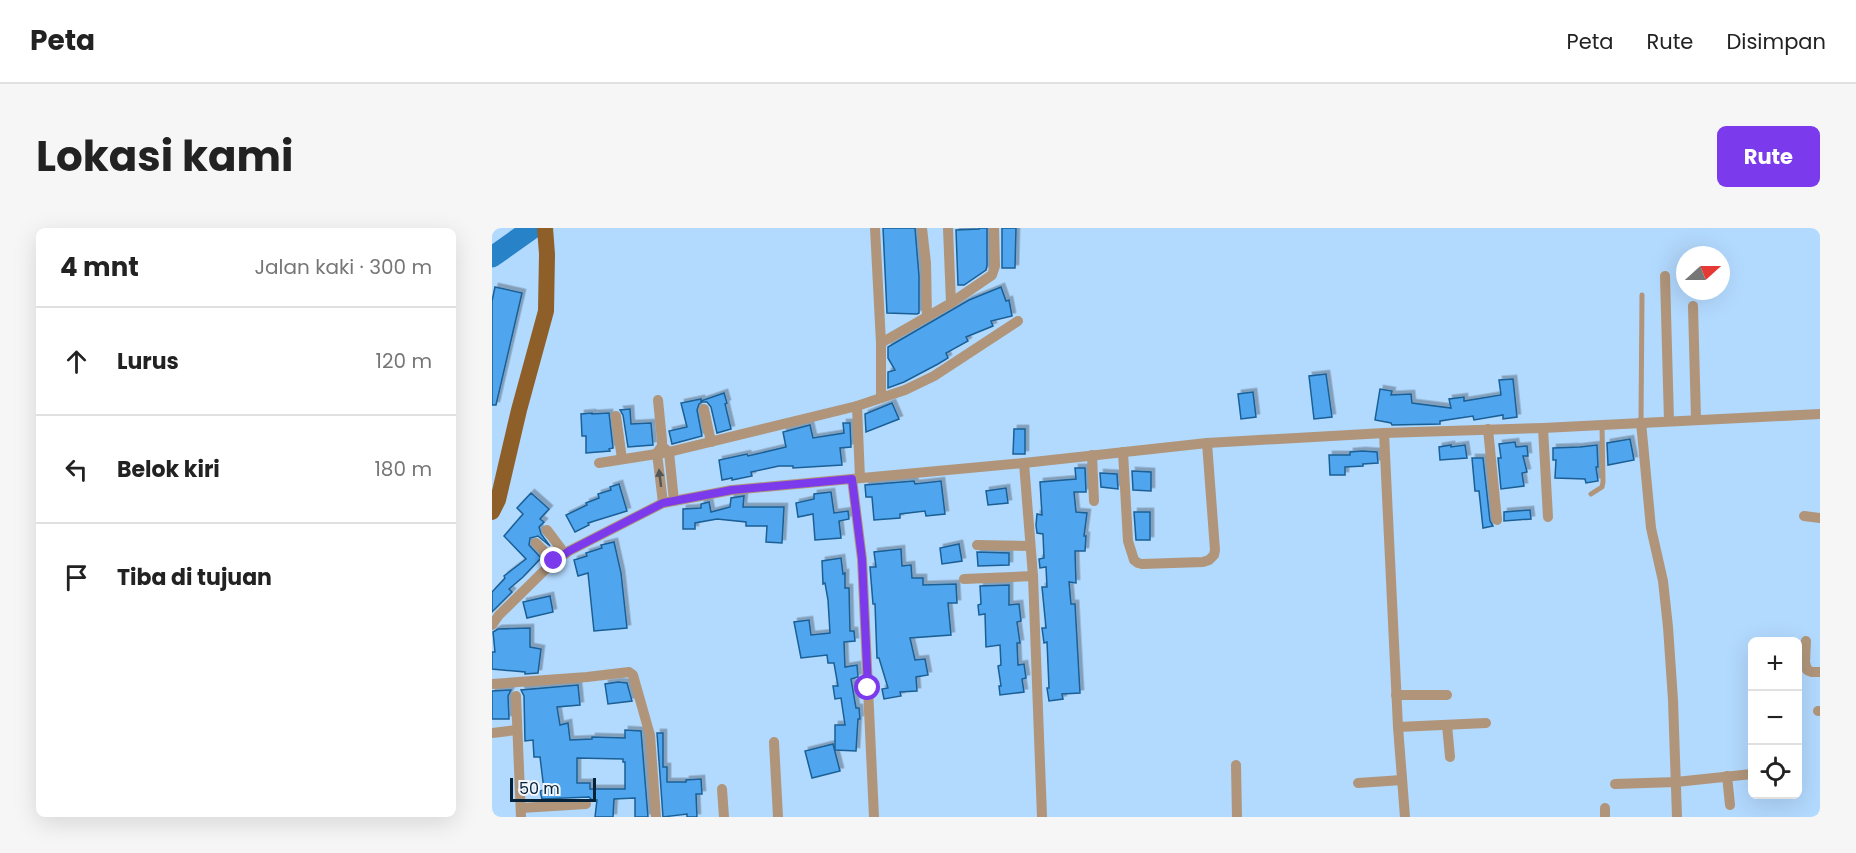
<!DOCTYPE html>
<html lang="id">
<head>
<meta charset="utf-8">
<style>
  :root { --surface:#fff; --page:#f6f6f6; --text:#222; --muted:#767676; --line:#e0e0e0; --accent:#7c3aed }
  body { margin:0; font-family:Poppins,sans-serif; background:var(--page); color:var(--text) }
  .controls { position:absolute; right:18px; bottom:18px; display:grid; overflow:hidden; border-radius:9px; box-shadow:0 6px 24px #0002 }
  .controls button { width:54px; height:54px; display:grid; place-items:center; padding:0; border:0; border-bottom:2px solid var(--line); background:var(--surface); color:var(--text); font:30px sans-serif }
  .compass { position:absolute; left:1184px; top:18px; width:54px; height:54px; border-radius:50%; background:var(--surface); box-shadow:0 6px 24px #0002; rotate:69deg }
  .scale { position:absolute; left:18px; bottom:15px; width:86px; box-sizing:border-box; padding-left:6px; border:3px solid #062239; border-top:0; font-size:16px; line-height:21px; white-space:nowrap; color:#062239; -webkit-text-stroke:4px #f0f6fc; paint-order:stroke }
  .stop { position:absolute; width:18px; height:18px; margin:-14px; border:4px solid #7c3aed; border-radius:50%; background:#fff }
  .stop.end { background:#7c3aed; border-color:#fff; box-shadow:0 2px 6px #0008 }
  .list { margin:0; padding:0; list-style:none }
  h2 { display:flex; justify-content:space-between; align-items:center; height:78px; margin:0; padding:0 24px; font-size:26px }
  h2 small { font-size:20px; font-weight:400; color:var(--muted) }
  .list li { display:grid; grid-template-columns:39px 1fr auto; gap:18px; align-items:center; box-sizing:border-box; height:108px; padding:0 24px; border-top:2px solid var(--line) }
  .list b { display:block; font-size:22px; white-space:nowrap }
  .list em { font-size:20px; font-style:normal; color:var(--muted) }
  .icon { flex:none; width:33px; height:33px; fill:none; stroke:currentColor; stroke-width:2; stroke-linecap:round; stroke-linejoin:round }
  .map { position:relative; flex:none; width:1328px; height:589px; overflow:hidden; border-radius:9px }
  header { display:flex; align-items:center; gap:36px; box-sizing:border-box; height:84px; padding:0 30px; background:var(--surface); border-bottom:2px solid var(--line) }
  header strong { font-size:28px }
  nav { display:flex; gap:33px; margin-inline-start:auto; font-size:21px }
  .intro { display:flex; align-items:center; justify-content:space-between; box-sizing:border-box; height:144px; padding:0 36px }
  h1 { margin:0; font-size:42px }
  .button { padding:15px 27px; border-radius:9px; background:var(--accent); color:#fff; font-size:21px; font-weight:700 }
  main { display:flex; gap:36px; padding:0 36px }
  aside { flex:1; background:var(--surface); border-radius:9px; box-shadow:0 6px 24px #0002 }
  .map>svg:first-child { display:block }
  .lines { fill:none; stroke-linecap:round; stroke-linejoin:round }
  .river { stroke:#2882c8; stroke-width:21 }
  .building { fill:#50a5ee; stroke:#1a5f95; stroke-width:1.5; fill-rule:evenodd; filter:url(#shadow) }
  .lane { stroke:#b0957a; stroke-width:5 }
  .street { stroke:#b0957a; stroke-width:10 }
  .primary { stroke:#8e5f28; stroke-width:16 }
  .oneway { fill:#525656 }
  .route { stroke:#7c3aed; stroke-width:8 }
</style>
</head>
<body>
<header>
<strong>Peta</strong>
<nav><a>Peta</a><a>Rute</a><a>Disimpan</a></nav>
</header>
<div class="intro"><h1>Lokasi kami</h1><a class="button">Rute</a></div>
<main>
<aside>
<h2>4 mnt<small>Jalan kaki · 300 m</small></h2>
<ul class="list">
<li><svg class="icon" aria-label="ahead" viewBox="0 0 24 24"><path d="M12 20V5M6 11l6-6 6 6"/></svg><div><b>Lurus</b></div><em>120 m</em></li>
<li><svg class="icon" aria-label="left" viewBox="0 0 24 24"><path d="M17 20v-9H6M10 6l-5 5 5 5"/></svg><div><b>Belok kiri</b></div><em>180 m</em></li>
<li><svg class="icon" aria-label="arrive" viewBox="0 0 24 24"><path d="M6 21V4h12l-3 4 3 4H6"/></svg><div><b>Tiba di tujuan</b></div></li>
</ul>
</aside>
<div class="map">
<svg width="1328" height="589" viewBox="0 0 1328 589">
  <defs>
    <filter id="shadow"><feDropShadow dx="3.5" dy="-3.5" stdDeviation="0" flood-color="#0004"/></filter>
  </defs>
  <rect width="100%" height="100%" fill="#b2d9fe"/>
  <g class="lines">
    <polyline class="river" points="0,29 41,0"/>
  </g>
  <g class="building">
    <polygon points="391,0 423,0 427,48 427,85 425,86 395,85"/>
    <polygon points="487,0 495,0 495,37 494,42 472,57 466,57 464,2 487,1"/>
    <polygon points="510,0 524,0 523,40 510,40"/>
    <polygon points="3,59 30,65 4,177 0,177 0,73"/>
    <polygon points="509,59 514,73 517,72 520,88 499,93 501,98 474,109 476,113 454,125 456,130 446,136 412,154 396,160 396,144 403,142 396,130 396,119 477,72"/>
    <polygon points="834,146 840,189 822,191 817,148"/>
    <polygon points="1021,151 1025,189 1011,191 1011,187 982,192 981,188 948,193 948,196 900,197 899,195 883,192 888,161 900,163 899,167 919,166 920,175 959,180 957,171 972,169 972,173 1009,167 1007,152"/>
    <polygon points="761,164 764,189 749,191 746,166"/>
    <polygon points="232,165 235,175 233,176 239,201 225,205 219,179 215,174 210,174 207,176 205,182 210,208 180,216 177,203 195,199 189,175 209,171 209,173"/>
    <polygon points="400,175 407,191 374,204 373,186"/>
    <polygon points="138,181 139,196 159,195 161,217 136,219 131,187 128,182"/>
    <polygon points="100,185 100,186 117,185 121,220 117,221 118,223 94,225 94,208 90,208 89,186"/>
    <polygon points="351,195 358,195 359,219 348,220 350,237 301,240 301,238 287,238 259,244 260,248 240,252 240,250 230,252 227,232 255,226 256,228 294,219 291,204 318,197 321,210 352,205"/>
    <polygon points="522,201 533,201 533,226 521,226"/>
    <polygon points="1138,211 1142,232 1116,237 1115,215"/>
    <polygon points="1023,214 1024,219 1035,218 1036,228 1031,228 1035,244 1030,245 1032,258 1009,261 1006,230 1009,230 1007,216"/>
    <polygon points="959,217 959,219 973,217 975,230 948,232 947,219"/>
    <polygon points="1105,217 1106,239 1104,239 1106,253 1094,255 1093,251 1063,250 1064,232 1061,232 1061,220 1088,219"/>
    <polygon points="870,223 885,224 886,235 871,236 871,238 853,239 853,247 838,247 837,227 858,227 858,224"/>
    <polygon points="980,230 991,230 998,293 1001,298 991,300 987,263 983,263"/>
    <polygon points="583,240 593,240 594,264 582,264 584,284 595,285 592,308 594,308 593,323 583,323 584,355 577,354 579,376 583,376 588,465 570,466 571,471 557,473 555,460 557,460 555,414 552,415 550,400 554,400 550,359 555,359 554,339 548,340 547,331 552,330 551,306 545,305 544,297 545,286 550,287 548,254 584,251"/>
    <polygon points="640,243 659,244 659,263 641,262"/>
    <polygon points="608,245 625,246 626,261 609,259"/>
    <polygon points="422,253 423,256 449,253 453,286 434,288 433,283 408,286 408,290 382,292 380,269 374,269 373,257"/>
    <polygon points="127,256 135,283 96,295 97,297 83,304 74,287 95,277 94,275 107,270 106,266 119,262 118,259"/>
    <polygon points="514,260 516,275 496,277 494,263"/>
    <polygon points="339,264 342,285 356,283 357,291 347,293 349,310 323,312 321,286 306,289 304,275 322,271 322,266"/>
    <polygon points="39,265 57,281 48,291 52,294 47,299 49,306 58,318 46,308 38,310 37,317 49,330 31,349 17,361 20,364 0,384 0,364 13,350 12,348 34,331 12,308 31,286 25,280"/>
    <polygon points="252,268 251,279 292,279 290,315 274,314 275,298 254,298 254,294 225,291 203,295 203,301 191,301 191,281 209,280 209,276 217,274 219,284 238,279 239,270"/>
    <polygon points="1038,282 1039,291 1012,293 1012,284"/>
    <polygon points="642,284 658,284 658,312 644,312"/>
    <polygon points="122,314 129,345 135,400 102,403 96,345 86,348 82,332 95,328 94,325 110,320 109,317"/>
    <polygon points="467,316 470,333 450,336 448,320"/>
    <polygon points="409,321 410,338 419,337 420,350 431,350 431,357 464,356 465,375 456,375 459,407 418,410 423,432 433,431 436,447 424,449 425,463 408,464 409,468 392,471 390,461 396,460 387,430 385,430 383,376 381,376 378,339 384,339 382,324"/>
    <polygon points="485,324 517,325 517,337 486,338"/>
    <polygon points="349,330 351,346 353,345 353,360 357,360 358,403 362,403 363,413 352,414 353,439 365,437 366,449 359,451 364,480 367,480 368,491 366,491 364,523 343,522 343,497 353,497 349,470 343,471 341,458 346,458 342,435 336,435 335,427 309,430 302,394 317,392 319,407 338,405 336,372 333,355 331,356 330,333"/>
    <polygon points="517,357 517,377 527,376 529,393 525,394 528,415 525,415 526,437 532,436 534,450 530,451 532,464 508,467 507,458 509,458 506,438 509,437 508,417 494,419 493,386 487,387 486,377 489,376 488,358"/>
    <polygon points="58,368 61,384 35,390 31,374"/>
    <polygon points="38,400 38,419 49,421 46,445 33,446 33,444 0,441 0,424 3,424 1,404 6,401"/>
    <polygon points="126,454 135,455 140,473 116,476 113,456"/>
    <path d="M86,457l2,20 -23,2 3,18 8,-2 2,17 22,-1v-2l33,1v-8l16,1 7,86h-13v-19l-21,1 -1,18h-18l2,-17h-5l-3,-3 -47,2 -2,-8 4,-1 -4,-33h-6l-1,-17 -8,1 -1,-45 -3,-6zM85,530l46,1v3h2v27h-35v-6h-13z"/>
    <polygon points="19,462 16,468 17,491 0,491 0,463"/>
    <polygon points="165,505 171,505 171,539 175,539 175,554 194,554 194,552 209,551 210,566 204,566 205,589 195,589 195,586 171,589"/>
    <polygon points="341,516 348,543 320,550 313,523"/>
  </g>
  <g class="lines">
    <g class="lane">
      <polyline points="1149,194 1150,67"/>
      <polyline points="1099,266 1110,259 1111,254 1110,198"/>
    </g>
    <g class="street">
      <polyline points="383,0 389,115 389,170"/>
      <polyline points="430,0 434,35 435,89"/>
      <polyline points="456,0 459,75"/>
      <polyline points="1173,48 1177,193"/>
      <polyline points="1201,78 1204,191"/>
      <polyline points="389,115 459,75 500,47 503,38 502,0"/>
      <polyline points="166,172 170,212 170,218 165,225 171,275"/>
      <polyline points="365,178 368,250"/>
      <polyline points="212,181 219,214"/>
      <polyline points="124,188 130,231"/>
      <polyline points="1149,194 1159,300 1171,353 1176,399 1181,472 1185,589"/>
      <polyline points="1051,200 1056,289"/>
      <polyline points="996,201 1005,292"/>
      <polyline points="892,205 906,499 913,589"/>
      <polyline points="172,220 177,224 182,273"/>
      <polyline points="631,224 636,313 642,332 646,335 650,336 711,334 717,332 722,327 723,322 715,215"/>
      <polyline points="600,227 602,273"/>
      <polyline points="107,235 177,224 365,178 413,162 442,148 526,93"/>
      <polyline points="532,235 541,348 550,589"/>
      <polyline points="360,251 370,331 382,589"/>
      <polyline points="1312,288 1328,290"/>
      <polyline points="55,302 73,326"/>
      <polyline points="44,315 62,333"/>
      <polyline points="485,317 538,318"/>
      <polyline points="472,351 541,348"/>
      <polyline points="0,397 7,387 62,333 77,323 171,275 240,262 532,235 715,215 892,205 1051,200 1328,186"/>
      <polyline points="1314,413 1313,434 1315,442 1320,444 1328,444"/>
      <polyline points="0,456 95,449 137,444 141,447 158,507 164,589"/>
      <polyline points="904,467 955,467"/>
      <polyline points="24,468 29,589"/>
      <polyline points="1326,483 1328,483"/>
      <polyline points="955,497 958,529"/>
      <polyline points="906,499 994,495"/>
      <polyline points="0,505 25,502"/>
      <polyline points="282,514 286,589"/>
      <polyline points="744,537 745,589"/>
      <polyline points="1235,548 1238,577"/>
      <polyline points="866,555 910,552"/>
      <polyline points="1123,556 1184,554 1260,546"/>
      <polyline points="230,561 232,589"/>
      <polyline points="29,580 94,576"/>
      <polyline points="1113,589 1113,580"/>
    </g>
    <polyline class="primary" points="0,284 6,272 27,182 54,83 55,26 53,0"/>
  </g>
  <defs><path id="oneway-solid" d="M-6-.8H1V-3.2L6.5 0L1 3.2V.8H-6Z" transform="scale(1.5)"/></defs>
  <use class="oneway" href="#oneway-solid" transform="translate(168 250) rotate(-97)"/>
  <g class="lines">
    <polyline class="route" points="62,333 77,323 171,275 240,262 360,251 370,331 376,460"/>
  </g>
</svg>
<div class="controls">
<button>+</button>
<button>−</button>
<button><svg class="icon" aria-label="locate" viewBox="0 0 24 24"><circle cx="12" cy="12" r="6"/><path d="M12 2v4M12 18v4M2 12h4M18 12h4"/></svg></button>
</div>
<svg class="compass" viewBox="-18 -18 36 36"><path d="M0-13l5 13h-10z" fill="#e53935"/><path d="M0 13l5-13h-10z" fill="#767676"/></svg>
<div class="scale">50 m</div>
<div class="stop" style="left:376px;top:460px"></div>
<div class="stop end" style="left:62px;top:333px"></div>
</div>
</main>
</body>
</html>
